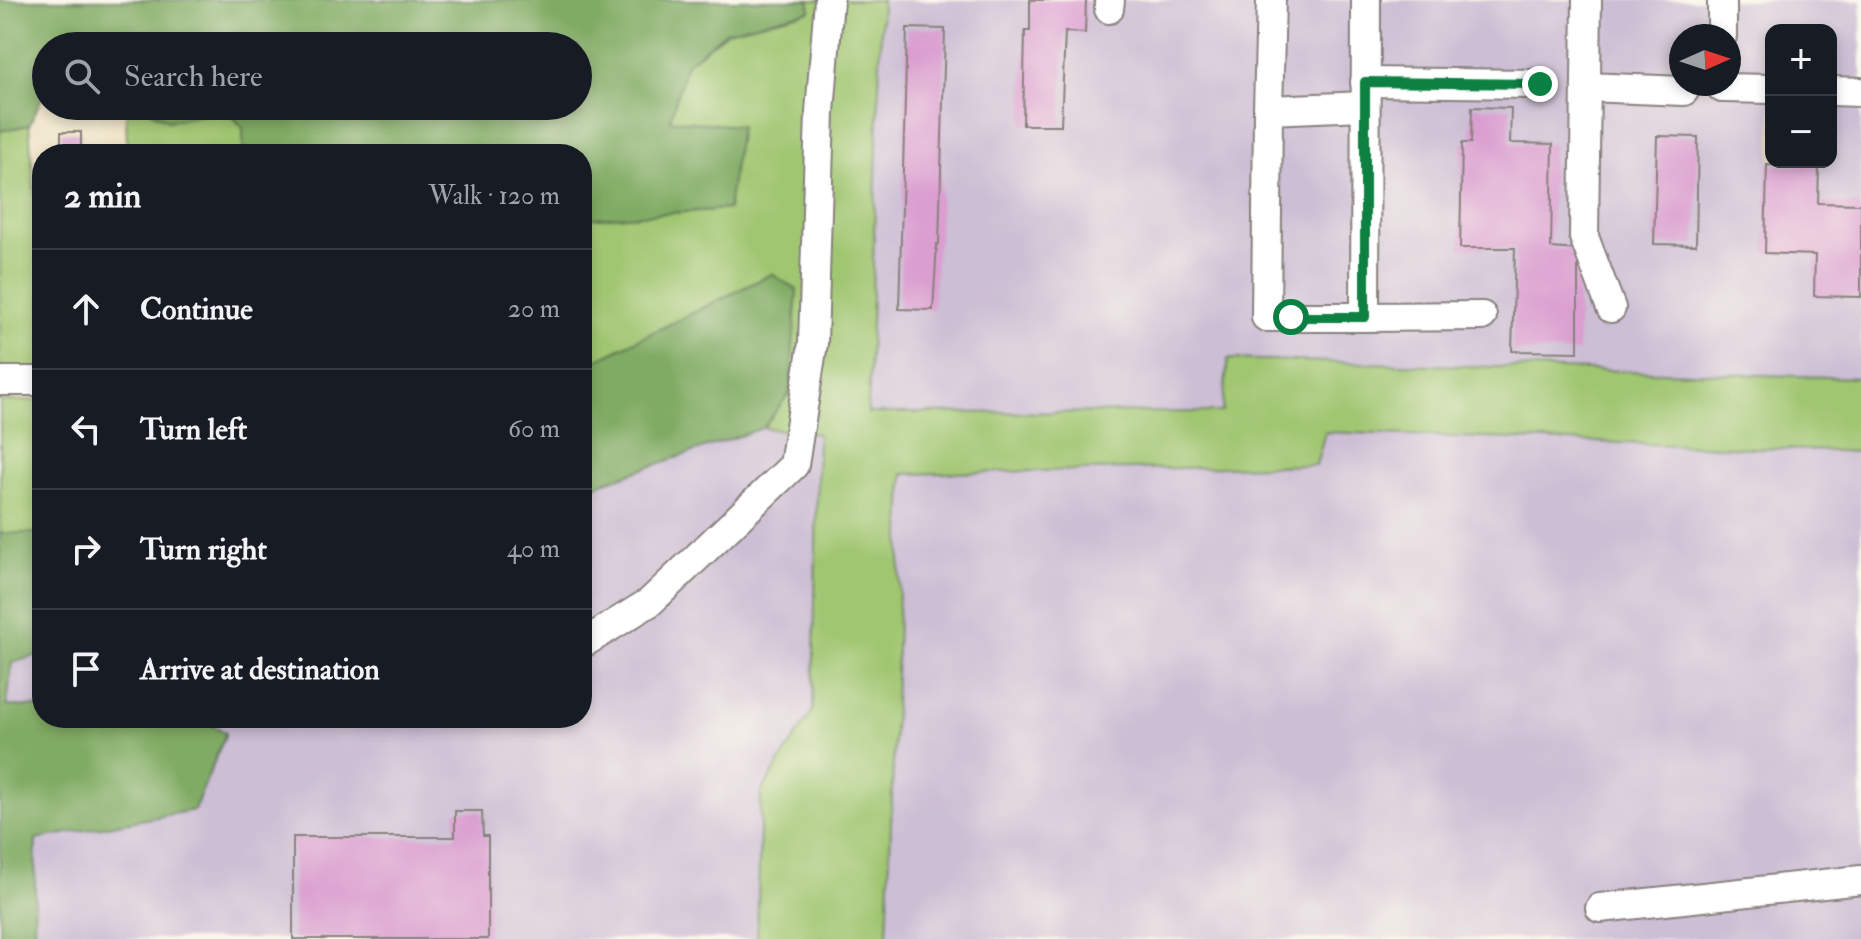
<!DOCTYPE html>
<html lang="en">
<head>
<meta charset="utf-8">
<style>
  :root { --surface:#171b24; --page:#242831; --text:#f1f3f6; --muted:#9ea1a6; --line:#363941 }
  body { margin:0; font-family:"IM FELL Double Pica",serif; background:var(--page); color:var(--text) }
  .controls { position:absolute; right:24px; top:24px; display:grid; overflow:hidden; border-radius:16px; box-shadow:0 4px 12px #0003 }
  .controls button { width:72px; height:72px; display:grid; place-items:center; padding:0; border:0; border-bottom:2px solid var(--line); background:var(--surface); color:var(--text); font:40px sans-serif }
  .compass { position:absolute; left:1669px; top:24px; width:72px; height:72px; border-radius:50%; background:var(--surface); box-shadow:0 4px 12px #0003; rotate:87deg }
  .stop { position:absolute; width:24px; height:24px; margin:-18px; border:6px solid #0b8043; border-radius:50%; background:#fff }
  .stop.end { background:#0b8043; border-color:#fff; box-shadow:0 2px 8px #0008 }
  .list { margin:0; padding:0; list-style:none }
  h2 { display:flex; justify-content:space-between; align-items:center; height:104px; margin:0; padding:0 32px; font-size:34px }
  h2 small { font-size:26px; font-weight:400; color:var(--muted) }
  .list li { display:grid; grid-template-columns:52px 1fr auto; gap:24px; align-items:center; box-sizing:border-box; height:120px; padding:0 32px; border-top:2px solid var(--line) }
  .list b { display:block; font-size:30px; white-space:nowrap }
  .list em { font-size:26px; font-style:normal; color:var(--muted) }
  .icon { flex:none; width:44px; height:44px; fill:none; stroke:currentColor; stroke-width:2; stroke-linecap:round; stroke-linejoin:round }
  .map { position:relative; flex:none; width:1861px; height:939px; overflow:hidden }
  .search { position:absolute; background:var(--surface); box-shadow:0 4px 12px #0003; left:32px; top:32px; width:560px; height:88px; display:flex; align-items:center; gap:20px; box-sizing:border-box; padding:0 28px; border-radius:44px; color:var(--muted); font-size:30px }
  .panel { position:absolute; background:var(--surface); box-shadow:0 4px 12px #0003; left:32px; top:144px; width:560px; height:584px; border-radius:32px }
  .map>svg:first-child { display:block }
  .industrial { fill:#ccbed4; fill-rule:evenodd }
  .green { fill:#a0c671; stroke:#617456; stroke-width:2 }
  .forest { fill:#80ab63; stroke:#51664f; stroke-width:2 }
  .building { fill:#da9ed0 }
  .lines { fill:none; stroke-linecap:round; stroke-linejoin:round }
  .minor-casing { stroke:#88817e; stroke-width:32 }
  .minor { stroke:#fff; stroke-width:28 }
  .route { stroke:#0b8043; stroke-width:10 }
</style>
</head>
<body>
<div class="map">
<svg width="1861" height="939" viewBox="0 0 1861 939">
  <rect width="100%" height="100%" fill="#fbf7ec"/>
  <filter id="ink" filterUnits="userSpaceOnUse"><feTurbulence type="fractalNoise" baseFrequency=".0125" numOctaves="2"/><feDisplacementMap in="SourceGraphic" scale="16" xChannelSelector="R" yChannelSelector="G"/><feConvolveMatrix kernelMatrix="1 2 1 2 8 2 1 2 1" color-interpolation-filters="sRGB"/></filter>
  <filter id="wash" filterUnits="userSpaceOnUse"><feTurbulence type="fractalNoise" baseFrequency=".006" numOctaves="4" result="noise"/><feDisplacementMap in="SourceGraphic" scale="32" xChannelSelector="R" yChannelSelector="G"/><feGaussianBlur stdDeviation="1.8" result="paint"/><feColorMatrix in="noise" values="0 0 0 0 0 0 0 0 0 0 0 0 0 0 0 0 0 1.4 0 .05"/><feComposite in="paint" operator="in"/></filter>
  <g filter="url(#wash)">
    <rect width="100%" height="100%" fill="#ede0c0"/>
    <g class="industrial">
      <path d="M882,0h979v378l-633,-19 -5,53 -356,1zM1771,30h60v132h-60zM1681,36h48v48h-48z"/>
      <polygon points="763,428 818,434 813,710 761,792 757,939 34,939 36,839 194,810 226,733 198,718 582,718 582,490"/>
      <polygon points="1324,432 1861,452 1861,939 887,939 903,474 1316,465"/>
      <polygon points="42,654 42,707 6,706 12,663"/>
    </g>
    <g class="green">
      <polygon points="810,0 882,0 868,413 1222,412 1228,359 1861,378 1861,452 1325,432 1316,465 903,474 887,939 757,939 761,792 813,710 818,434 763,428 790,392 772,274 582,367 582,219 728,209 669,120 686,64 728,31 810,11"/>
      <polygon points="126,106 141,106 169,121 228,110 243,128 243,154 127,154"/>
      <polygon points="29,125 42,288 42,370 0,371 0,131"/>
      <polygon points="42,400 42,533 0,533 0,401"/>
    </g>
    <g class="forest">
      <polygon points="0,0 810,0 810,11 727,31 686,64 670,120 740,126 728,209 582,219 582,154 243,154 243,128 228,110 169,121 141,106 578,106 578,46 94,46 91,41 84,46 46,46 46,89 29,125 0,131"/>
      <polygon points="772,274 797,290 790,392 763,428 582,490 582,367"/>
      <polygon points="0,533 42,533 42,654 12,663 7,706 42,707 42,718 198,718 226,733 194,810 36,839 34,939 0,939"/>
    </g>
    <g id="blocks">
      <g class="building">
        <polygon points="1030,0 1086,0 1085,33 1065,32 1061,125 1023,125 1025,31 1030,31"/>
        <polygon points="907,28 945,29 939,244 937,244 933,310 899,309"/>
        <polygon points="1472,107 1511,108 1510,143 1553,144 1551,248 1578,250 1578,352 1512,351 1515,248 1460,248 1462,143 1471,143"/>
        <rect x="61" y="132" width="20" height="22"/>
        <polygon points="1657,136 1698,137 1696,245 1654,244"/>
        <polygon points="1767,165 1819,166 1818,203 1861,204 1861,297 1814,296 1815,255 1765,253"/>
        <polygon points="455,811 482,811 483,836 488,836 488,939 293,939 293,837 455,837"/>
      </g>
    </g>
  </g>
  <g filter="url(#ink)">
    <use href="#blocks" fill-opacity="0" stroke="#88817e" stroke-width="2"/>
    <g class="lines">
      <defs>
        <g id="minor">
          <polyline points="1366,0 1365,317 1482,316"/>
          <polyline points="1587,0 1584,237 1611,308"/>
          <polyline points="1722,0 1722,36"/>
          <polyline points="1109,9 1110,0"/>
          <polyline points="1365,82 1540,84"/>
          <polyline points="1722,84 1722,88 1771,89"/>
          <polyline points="1586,87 1684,91"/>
          <polyline points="1831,91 1861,92"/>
          <polyline points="1365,106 1268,110 1266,317 1365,317"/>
          <polyline points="1268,110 1271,0"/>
          <polyline points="0,381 42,381"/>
          <polyline points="582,644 650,602 794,465 813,343 820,112 829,0"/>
          <polyline points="1600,908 1861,880"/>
        </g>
      </defs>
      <use href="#minor" class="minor-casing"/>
      <use href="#minor" class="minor"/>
    </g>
  </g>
  <g class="lines" filter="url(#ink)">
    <polyline class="route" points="1291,317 1365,317 1365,82 1540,84"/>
  </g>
</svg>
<div class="controls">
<button>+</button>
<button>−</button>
</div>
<svg class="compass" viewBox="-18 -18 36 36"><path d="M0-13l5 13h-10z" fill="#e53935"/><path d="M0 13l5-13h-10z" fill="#9ea1a6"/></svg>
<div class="stop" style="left:1291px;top:317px"></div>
<div class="stop end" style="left:1540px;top:84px"></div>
<div class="search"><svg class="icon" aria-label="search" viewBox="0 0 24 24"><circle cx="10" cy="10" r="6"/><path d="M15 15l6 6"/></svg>Search here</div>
<section class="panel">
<h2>2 min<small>Walk · 120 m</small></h2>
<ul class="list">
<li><svg class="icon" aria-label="ahead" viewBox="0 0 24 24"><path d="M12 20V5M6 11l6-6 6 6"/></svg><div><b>Continue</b></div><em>20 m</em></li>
<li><svg class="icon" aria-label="left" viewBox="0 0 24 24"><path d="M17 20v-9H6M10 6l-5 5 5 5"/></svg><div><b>Turn left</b></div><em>60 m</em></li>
<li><svg class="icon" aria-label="right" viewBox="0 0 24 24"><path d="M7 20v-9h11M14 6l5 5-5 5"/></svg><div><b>Turn right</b></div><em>40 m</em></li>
<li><svg class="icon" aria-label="arrive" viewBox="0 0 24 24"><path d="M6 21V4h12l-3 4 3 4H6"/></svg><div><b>Arrive at destination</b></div></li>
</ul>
</section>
</div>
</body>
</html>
